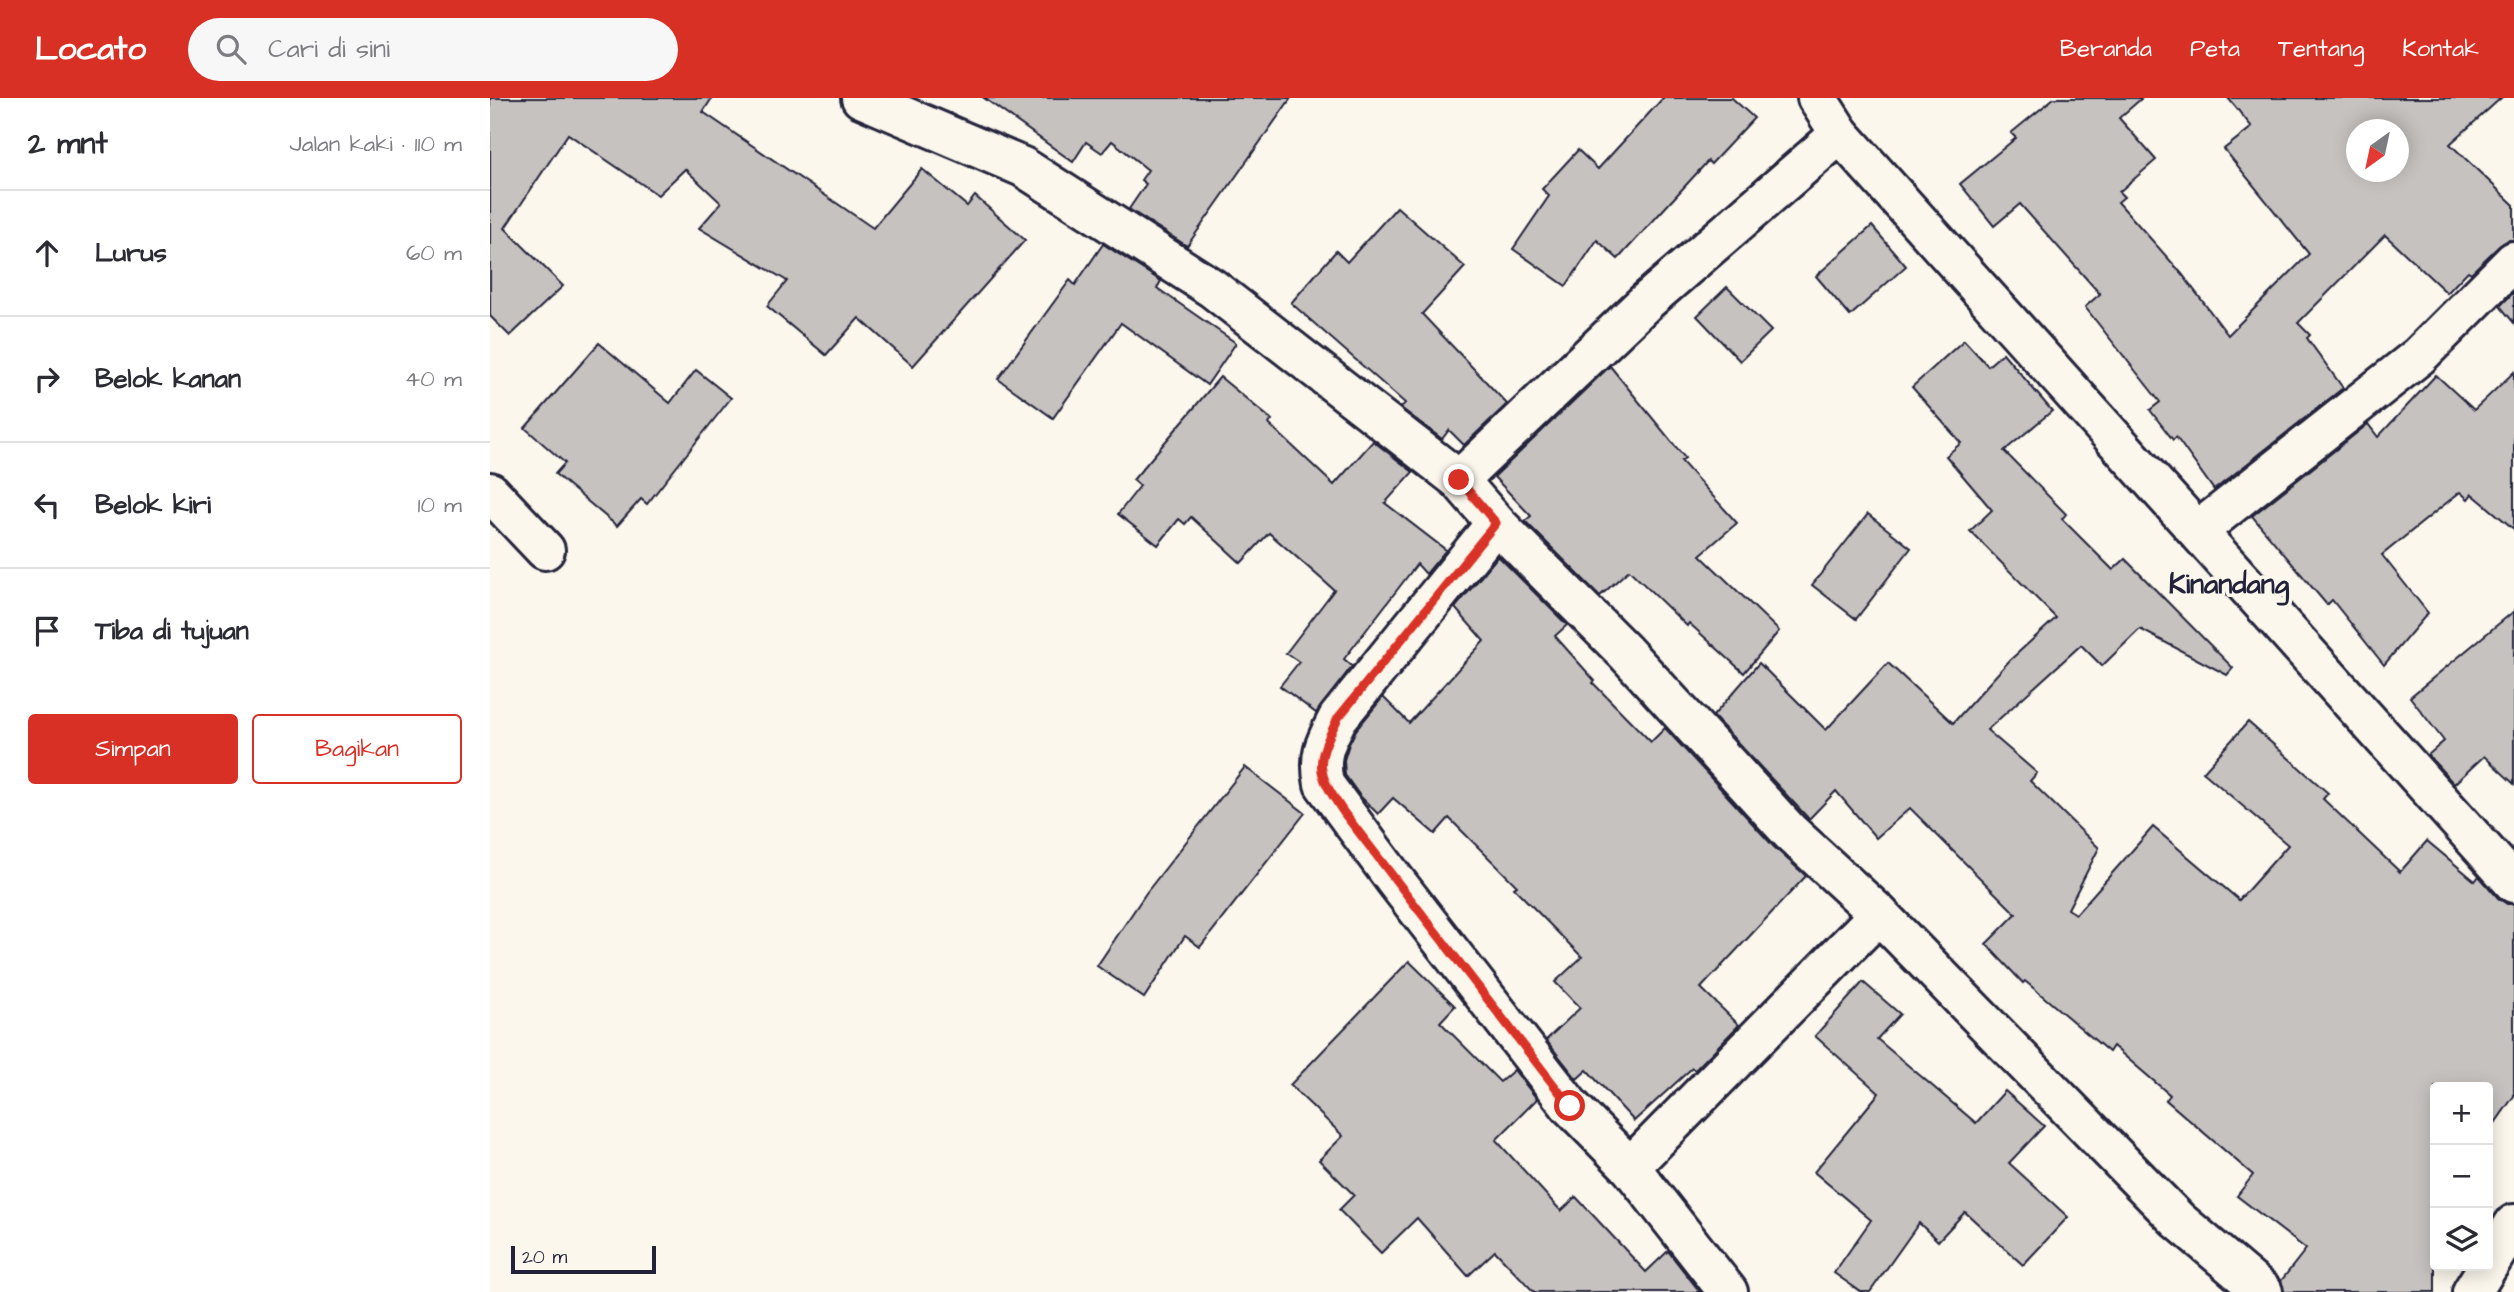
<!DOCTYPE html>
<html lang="id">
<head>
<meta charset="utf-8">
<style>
  :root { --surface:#fff; --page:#f7f7f7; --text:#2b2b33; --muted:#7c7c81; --line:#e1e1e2; --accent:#d93025 }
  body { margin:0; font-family:"Architects Daughter",sans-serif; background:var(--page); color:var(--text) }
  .controls { position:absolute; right:21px; bottom:21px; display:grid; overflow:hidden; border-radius:7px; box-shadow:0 4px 18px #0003 }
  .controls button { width:63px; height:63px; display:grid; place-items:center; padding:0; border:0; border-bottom:2px solid var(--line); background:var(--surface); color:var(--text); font:35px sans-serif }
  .compass { position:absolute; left:1856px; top:21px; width:63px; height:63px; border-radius:50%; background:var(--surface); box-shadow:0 4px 18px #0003; rotate:213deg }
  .scale { position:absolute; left:21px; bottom:18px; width:145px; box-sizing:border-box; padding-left:7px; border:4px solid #22223b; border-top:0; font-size:19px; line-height:24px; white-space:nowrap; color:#22223b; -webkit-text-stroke:5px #fbf7ec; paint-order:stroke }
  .stop { position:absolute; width:21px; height:21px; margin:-16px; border:5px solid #d93025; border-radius:50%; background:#fff }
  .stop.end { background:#d93025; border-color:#fff; box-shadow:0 2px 7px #0008 }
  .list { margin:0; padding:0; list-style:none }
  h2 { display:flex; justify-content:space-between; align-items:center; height:91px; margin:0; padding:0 28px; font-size:30px }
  h2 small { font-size:23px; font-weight:400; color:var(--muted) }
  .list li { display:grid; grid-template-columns:46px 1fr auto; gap:21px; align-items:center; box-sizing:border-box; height:126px; padding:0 28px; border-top:2px solid var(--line) }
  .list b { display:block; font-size:26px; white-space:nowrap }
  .list em { font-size:23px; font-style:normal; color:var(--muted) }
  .actions { display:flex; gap:14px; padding:21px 28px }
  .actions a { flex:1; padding:16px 0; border:2px solid var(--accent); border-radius:7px; text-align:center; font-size:24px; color:var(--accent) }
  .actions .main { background:var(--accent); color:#fff }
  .icon { flex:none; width:38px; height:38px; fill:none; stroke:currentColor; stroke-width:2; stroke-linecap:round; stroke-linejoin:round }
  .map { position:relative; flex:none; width:2024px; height:1194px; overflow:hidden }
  header { display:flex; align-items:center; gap:42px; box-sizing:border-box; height:98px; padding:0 35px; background:var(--accent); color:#fff }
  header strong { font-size:33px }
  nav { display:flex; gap:38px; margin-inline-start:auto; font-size:24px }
  .search { width:490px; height:63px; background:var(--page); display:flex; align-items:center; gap:18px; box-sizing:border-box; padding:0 24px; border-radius:38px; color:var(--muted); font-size:26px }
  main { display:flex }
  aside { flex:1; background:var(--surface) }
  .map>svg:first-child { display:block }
  .building { fill:#c6c2c0; stroke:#22223b; stroke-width:2; fill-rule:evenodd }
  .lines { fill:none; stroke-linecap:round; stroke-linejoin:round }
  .street-casing { stroke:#22223b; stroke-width:44 }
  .street { stroke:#fbf7ec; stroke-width:38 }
  .route { stroke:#d93025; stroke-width:9 }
  .labels { text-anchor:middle; stroke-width:7; stroke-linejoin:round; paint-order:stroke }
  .quarter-label { font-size:28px; font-weight:bold; fill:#22223b; stroke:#fbf7ec }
</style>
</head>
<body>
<header>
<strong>Locato</strong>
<div class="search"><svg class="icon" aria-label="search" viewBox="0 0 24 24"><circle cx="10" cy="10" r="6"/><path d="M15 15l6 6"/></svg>Cari di sini</div>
<nav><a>Beranda</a><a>Peta</a><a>Tentang</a><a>Kontak</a></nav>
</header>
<main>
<aside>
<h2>2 mnt<small>Jalan kaki · 110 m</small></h2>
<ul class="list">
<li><svg class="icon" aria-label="ahead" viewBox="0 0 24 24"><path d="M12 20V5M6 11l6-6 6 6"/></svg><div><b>Lurus</b></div><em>60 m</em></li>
<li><svg class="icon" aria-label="right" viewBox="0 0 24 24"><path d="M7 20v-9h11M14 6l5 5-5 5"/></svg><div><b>Belok kanan</b></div><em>40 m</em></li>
<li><svg class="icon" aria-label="left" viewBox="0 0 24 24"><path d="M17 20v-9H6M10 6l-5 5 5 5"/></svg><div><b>Belok kiri</b></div><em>10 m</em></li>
<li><svg class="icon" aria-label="arrive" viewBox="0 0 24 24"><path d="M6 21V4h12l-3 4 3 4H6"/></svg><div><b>Tiba di tujuan</b></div></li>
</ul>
<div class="actions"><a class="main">Simpan</a><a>Bagikan</a></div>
</aside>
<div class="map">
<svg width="2024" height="1194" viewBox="0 0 2024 1194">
  <rect width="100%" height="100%" fill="#fbf7ec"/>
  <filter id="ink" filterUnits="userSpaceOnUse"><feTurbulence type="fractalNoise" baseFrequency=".0143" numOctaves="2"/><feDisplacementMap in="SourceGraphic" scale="14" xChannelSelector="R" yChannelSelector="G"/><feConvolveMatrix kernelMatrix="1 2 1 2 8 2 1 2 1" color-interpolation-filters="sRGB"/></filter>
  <g filter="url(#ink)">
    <g class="building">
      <polygon points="0,0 222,0 213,14 383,130 432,71 477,108 485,98 535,142 423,268 369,220 336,257 277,208 297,183 209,130 231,105 195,71 168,97 78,36 15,130 73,188 20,238 0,218"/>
      <polygon points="494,0 801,0 697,148 639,111 656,86 651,82 658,72 622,43 612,55 596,44 583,64"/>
      <polygon points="1173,0 1242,0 1264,20 1221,66 1218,63 1128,161 1107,142 1076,188 1023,151 1059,98 1052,91 1088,52 1108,71"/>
      <path d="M1564,0h88l-23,20 37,42 -37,32 5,5 -6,5 64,72 46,61 81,-81 -85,-105 28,-22 -24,-29h273l-51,46 64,61v35h-6l-9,6 -28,27 -3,-2 -21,22 -62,-58 -87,88 12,12 -3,3 36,50 -129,102 -38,-53 -3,3 -23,-30 10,-8 -75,-95 15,-13 -80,-90 -26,22 -34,-42 56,-46 -5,-5zM1866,32h42v42h-42z"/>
      <polygon points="907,109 975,169 932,216 1017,306 974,347 959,332 952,341 911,310 915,305 801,205 846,153 857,164"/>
      <polygon points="1382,128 1416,168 1360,218 1326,178"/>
      <polygon points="613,146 671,183 667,190 746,245 717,287 631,225 563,320 508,281 580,182 585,187"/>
      <polygon points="1237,189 1281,233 1250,263 1207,218"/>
      <polygon points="2024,194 2024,225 2010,208"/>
      <polygon points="1474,242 1498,268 1513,255 1562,313 1514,353 1576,416 1572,421 1623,472 1635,461 1743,570 1737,577 1650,531 1612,568 1591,547 1497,632 1547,675 1540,683 1609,750 1578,811 1586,816 1663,729 1749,802 1798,747 1713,674 1758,624 1838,695 1833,701 1910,774 1937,743 1985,783 1989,778 2008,800 2017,806 2024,806 2024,998 1998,1035 1998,989 1945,989 1945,1194 1794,1194 1791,1183 1816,1151 1747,1098 1763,1077 1676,1002 1680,997 1623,948 1619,954 1535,883 1533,885 1496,846 1526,816 1420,710 1386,740 1346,693 1319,721 1223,618 1269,565 1336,632 1398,565 1463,625 1519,563 1566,520 1480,433 1502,412 1456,358 1471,345 1422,289"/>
      <polygon points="109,245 180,305 206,272 241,300 157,406 151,401 127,428 65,376 75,365 35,330"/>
      <polygon points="1120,268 1195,360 1191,363 1247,425 1210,457 1289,533 1254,575 1199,525 1197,528 1139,472 1110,498 1035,423 1041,418 1004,379"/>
      <polygon points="2024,274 2024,431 1982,396 1978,401 1970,394 1892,457 1938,515 1894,567 1842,502 1837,507 1762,418 1878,326 1888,339 1946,277 1984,312"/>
      <polygon points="730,279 782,322 779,326 844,387 883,343 923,374 895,405 956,452 936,476 927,466 854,561 862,568 826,615 790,588 809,564 796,555 844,492 779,435 751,465 701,419 695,426 689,421 668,447 628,416 650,388 643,382"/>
      <polygon points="1378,416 1421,450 1366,521 1322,487"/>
      <polygon points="1008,458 1077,527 1065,538 1105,583 1103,585 1161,644 1175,630 1284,749 1316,778 1211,890 1249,927 1205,972 1202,970 1144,1023 1097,972 1087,981 1056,942 1090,910 1065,884 1092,859 1024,790 1027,788 959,720 945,736 903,700 888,716 870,698 855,677 854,662 859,646 866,632 893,599 919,625 994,543 965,510"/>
      <polygon points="2024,513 2024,686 1994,658 1964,686 1938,657 1954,643 1920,599"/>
      <polygon points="755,669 815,715 710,849 695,838 654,900 607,868 656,795"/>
      <polygon points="919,863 965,908 950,924 1010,984 1024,972 1047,1001 1006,1042 1071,1113 1086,1099 1156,1174 1178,1153 1210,1194 1044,1194 1005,1153 978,1178 927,1120 891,1155 849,1112 864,1097 829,1062 853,1038 800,987"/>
      <polygon points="1373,884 1410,916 1387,941 1486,1025 1515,993 1554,1028 1519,1065 1578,1119 1533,1167 1475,1114 1448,1143 1429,1125 1380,1194 1371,1194 1344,1175 1381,1122 1324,1074 1389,995 1325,938"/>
    </g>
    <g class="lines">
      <defs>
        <g id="street">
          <polyline points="371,0 533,69 722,190 969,382 1006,425 1135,554 1300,734 1389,816 1688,1122 1773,1194"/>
          <polyline points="1327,0 1350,36 2024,785"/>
          <polyline points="969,382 1156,204 1350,36"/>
          <polyline points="0,394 55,452"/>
          <path d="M1006,425l-158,195c-13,25 -20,37 -14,66l70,95 176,227 60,61 98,125"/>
          <polyline points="1709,432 1929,258 2024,163"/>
          <polyline points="1140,1069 1389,816"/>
          <polyline points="1982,1194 2024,1126"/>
        </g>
      </defs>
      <use href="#street" class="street-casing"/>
      <use href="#street" class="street"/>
    </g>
  </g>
  <g class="lines" filter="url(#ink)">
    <path class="route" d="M969,382l37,43 -158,195c-23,46 -23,52 6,95l226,293"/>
  </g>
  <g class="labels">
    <g class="quarter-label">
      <text x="1739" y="495">Kinandang</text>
    </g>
  </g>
</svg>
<div class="controls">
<button>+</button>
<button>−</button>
<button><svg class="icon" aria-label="layers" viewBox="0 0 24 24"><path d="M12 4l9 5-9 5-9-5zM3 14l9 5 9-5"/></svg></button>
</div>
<svg class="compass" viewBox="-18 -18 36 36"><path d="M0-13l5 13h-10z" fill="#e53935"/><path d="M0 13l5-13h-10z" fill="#7c7c81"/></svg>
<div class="scale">20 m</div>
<div class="stop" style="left:1080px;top:1008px"></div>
<div class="stop end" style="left:969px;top:382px"></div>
</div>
</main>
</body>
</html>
